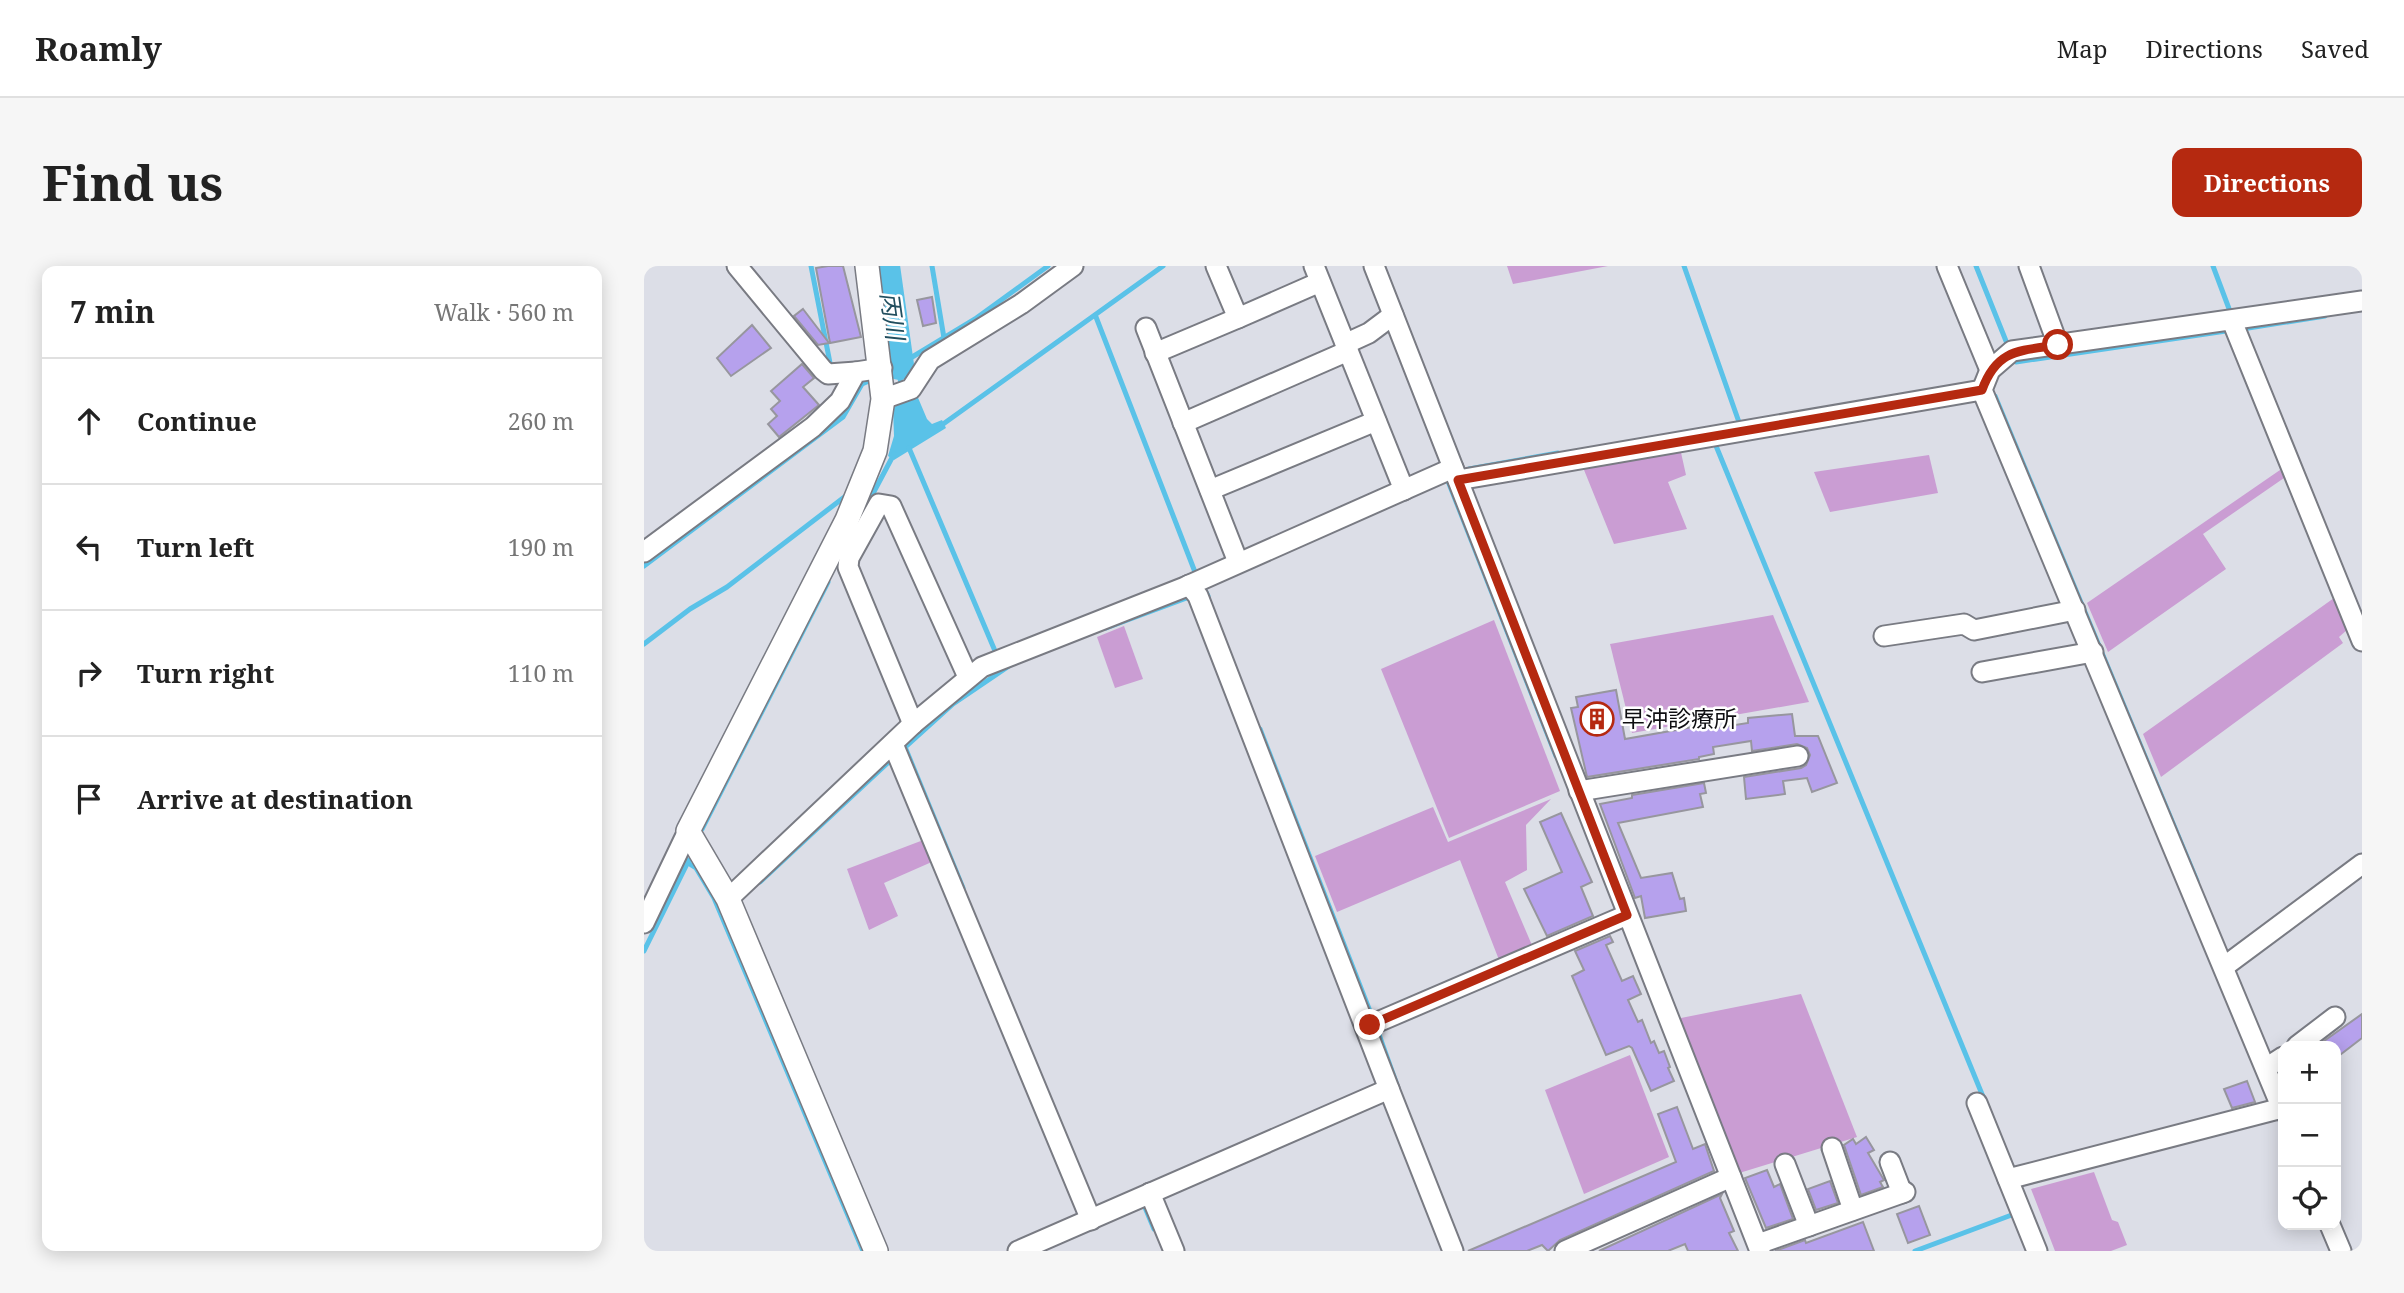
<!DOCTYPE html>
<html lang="en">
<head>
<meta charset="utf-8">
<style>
  :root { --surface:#fff; --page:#f6f6f6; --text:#222; --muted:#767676; --line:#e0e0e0; --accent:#b52910 }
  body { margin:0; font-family:"Noto Serif","Noto Sans JP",serif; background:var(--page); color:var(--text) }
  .controls { position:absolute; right:21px; bottom:21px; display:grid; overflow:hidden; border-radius:14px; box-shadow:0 4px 18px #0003 }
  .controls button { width:63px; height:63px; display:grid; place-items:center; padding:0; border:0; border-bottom:2px solid var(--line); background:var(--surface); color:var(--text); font:35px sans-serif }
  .stop { position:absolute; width:21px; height:21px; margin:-16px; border:5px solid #b52910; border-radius:50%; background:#fff }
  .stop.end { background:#b52910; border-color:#fff; box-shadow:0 2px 7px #0008 }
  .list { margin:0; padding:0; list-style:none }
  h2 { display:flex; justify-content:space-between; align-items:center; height:91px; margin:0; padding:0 28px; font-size:30px }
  h2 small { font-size:23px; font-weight:400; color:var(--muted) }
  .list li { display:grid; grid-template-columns:46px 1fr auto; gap:21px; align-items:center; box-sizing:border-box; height:126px; padding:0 28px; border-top:2px solid var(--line) }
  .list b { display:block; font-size:26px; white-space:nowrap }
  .list em { font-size:23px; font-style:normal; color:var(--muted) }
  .icon { flex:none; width:38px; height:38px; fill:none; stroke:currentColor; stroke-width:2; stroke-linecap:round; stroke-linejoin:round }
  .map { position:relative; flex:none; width:1718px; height:985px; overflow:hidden; border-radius:14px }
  header { display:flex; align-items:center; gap:42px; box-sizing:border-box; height:98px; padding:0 35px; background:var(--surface); border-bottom:2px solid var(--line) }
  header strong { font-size:33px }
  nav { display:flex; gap:38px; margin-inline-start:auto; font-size:24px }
  .intro { display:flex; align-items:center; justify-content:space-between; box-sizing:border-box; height:168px; padding:0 42px }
  h1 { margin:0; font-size:49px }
  .button { padding:18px 32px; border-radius:14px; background:var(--accent); color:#fff; font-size:24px; font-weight:700 }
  main { display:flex; gap:42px; padding:0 42px }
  aside { flex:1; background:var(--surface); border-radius:14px; box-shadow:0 4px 18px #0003 }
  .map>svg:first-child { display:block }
  .green { fill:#ca9dd3 }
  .water { fill:#5ac2e8 }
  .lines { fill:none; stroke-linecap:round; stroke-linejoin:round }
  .stream { stroke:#5ac2e8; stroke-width:5 }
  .river { stroke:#5ac2e8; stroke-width:30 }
  .building { fill:#b6a1ed; stroke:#97969e; stroke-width:2 }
  .minor-casing { stroke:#797b83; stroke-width:23 }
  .tertiary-casing { stroke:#797b83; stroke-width:26 }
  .minor { stroke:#fff; stroke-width:19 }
  .tertiary { stroke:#fff; stroke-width:23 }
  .route { stroke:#b52910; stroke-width:9 }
  .labels { text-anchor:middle; stroke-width:5; stroke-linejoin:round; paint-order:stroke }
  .poi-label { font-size:23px; fill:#0e0e11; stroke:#fff; text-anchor:start }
  .water-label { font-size:24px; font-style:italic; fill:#214e5e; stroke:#fff }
</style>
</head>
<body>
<header>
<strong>Roamly</strong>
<nav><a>Map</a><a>Directions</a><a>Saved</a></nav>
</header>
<div class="intro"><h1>Find us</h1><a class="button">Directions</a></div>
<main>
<aside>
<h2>7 min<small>Walk · 560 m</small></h2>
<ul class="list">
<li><svg class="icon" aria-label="ahead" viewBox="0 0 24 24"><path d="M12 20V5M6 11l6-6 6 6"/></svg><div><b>Continue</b></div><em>260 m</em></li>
<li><svg class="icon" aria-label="left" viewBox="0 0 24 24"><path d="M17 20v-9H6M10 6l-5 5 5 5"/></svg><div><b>Turn left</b></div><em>190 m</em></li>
<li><svg class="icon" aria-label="right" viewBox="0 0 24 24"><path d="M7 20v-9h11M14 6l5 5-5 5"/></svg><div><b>Turn right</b></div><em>110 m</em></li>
<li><svg class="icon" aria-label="arrive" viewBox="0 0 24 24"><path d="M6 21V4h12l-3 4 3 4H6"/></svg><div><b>Arrive at destination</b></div></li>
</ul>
</aside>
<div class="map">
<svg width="1718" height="985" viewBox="0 0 1718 985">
  <rect width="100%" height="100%" fill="#dcdee7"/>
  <g class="green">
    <polygon points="863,0 964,0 869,18"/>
    <polygon points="1036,182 1042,209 1024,216 1043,263 970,278 938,199"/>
    <polygon points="1285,189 1294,227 1186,246 1170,206"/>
    <polygon points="1636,204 1640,212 1559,268 1582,303 1464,386 1443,337"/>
    <polygon points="1690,332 1704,363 1695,371 1699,377 1517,511 1499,468"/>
    <polygon points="1129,349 1165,436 988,467 966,378"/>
    <polygon points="850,354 916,525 805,572 737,403"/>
    <polygon points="480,360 499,413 471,422 453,371"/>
    <polygon points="907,533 882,559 883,604 861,616 890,684 857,699 816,594 693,646 671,590 789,541 804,576"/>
    <polygon points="282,573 290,595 240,617 254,650 225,664 203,603"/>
    <polygon points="1157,728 1213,871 1092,908 1032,753"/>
    <polygon points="986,789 1025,891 940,928 901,824"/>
    <polygon points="1450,906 1468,954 1474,956 1483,979 1467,985 1411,985 1387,923"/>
  </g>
  <polygon class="water" points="272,127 283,153 288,158 298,154 302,162 250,194 244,190 250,170 249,142"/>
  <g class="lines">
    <g class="stream">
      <polyline points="167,0 187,102"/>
      <polyline points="288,0 300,72"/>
      <polyline points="1040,0 1096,159"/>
      <polyline points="1332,0 1364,80"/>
      <polyline points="1569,0 1587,48"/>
      <polyline points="452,51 551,306 564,330"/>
      <polyline points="1598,63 1681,50"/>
      <polyline points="1372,96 1582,65"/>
      <polyline points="255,99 257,121"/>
      <polyline points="250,102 331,53 404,0"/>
      <polyline points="1351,130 1553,615"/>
      <polyline points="295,161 519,0"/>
      <polyline points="1070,175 1340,833"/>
      <polyline points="265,182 354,392"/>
      <polyline points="825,203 914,187"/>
      <polyline points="802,210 912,490"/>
      <polyline points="225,235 250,188"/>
      <polyline points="0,300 199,151 218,118 225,115"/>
      <polyline points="462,362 548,330"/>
      <polyline points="0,378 46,343 83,321 203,229"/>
      <polyline points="616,463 729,753"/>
      <polyline points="261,481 319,622"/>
      <polyline points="257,485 309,438 365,400"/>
      <polyline points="58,563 184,316"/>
      <polyline points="44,597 52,602 70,632 219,985"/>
      <polyline points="116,616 250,491"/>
      <polyline points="0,685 45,594"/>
      <polyline points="733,763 752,816"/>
      <polyline points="500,939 510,963"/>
      <polyline points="1271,985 1373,947"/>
    </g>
    <polyline class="river" points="241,0 255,99"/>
  </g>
  <g class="building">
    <polygon points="184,0 199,0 217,71 186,77 172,2"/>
    <polygon points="288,31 292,57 279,60 273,34"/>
    <polygon points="159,43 185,77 174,79 150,50"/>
    <polygon points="108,59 127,82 87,110 73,92"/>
    <polygon points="158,98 170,112 159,121 175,139 135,171 124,158 133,150 127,143 136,135 127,125"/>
    <polygon points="972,424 981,473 1066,458 1066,463 1104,457 1104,452 1148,448 1151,470 1174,470 1193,517 1168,526 1163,512 1139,515 1141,528 1102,533 1100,511 1157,502 1162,499 1166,489 1163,482 1153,478 1108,485 1107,475 1069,481 1070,488 1055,491 1055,493 943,511 927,442 934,441 932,431"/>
    <polygon points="1060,517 1062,527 1056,528 1059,541 974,557 997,612 1028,607 1036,633 1040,632 1042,645 1001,652 997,630 991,632 956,538 988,532 988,529"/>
    <polygon points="917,547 948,616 937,621 949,650 903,670 880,623 918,606 896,556"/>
    <polygon points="966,670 969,676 962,679 978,715 989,710 997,728 984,734 994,756 998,754 1007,777 1010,775 1015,787 1020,785 1026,801 1024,802 1030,815 1007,825 988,782 985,780 962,789 928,710 940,704 931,685"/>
    <polygon points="1718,748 1718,772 1692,792 1692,780 1673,780"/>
    <polygon points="1603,815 1611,836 1588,842 1580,823"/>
    <polygon points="1033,841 1049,883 1061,878 1070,905 916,974 904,985 898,979 883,985 824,985 1032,896 1014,848"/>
    <polygon points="1222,871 1230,884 1224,887 1240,914 1236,916 1239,921 1217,929 1200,879 1209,873 1212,878"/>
    <polygon points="1123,904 1130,921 1136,918 1149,953 1122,962 1101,912"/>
    <polygon points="1186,915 1194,937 1172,944 1164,923"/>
    <polygon points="1078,928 1076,932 1090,965 1085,967 1094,985 1044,985 1041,978 1024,985 955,985"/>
    <polygon points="1275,940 1286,969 1264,977 1253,948"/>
    <polygon points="1219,956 1230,985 1131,985 1161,974 1162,977"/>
  </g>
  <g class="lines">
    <defs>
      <g id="minor">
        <polyline points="93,0 179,104 184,108 212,106"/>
        <polyline points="670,0 760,224"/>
        <polyline points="730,0 1116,985"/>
        <polyline points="1303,0 1346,104"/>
        <polyline points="1385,0 1414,79"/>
        <polyline points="594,52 676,16"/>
        <polyline points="1588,55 1718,375"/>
        <polyline points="502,62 594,296"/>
        <polyline points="701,78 725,67 749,49"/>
        <polyline points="511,87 594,52 572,0"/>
        <polyline points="239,133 267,123 286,94 377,38 429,0"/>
        <polyline points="539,157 704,85"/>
        <polyline points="814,214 1338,124"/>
        <polyline points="566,224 732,155"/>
        <polyline points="0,286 169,161 196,135 212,106 238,102"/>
        <polyline points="1240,370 1320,358 1330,364 1431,344"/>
        <polyline points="1338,406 1449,386"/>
        <polyline points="269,458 204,301 205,292 235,238 247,240 324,411"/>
        <polyline points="249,478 447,954"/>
        <polyline points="935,525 1154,490"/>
        <polyline points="84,633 269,458 338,401 541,321 809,202"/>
        <polyline points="0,657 44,565"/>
        <polyline points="1581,700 1718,598"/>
        <polyline points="722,761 983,649"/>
        <polyline points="1653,780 1691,751"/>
        <polyline points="1622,802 1639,791"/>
        <polyline points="745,823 809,985"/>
        <polyline points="1333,837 1393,985"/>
        <polyline points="1639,845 1338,124 1346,104 1368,85 1718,35"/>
        <polyline points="1188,882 1209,944"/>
        <polyline points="1246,896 1258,927"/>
        <polyline points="1141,898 1165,960"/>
        <polyline points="1364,913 1638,842"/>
        <polyline points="506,927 530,985"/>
        <polyline points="1686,959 1697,985"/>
        <polyline points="1114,978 1261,926"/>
        <polyline points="374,985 745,823 554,330 545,319"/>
        <polyline points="921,985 1087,911"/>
      </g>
      <polyline id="tertiary" points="223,0 239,133 231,185 203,254 44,565 84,633 232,985"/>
    </defs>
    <use href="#minor" class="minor-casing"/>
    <use href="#tertiary" class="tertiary-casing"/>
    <use href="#minor" class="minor"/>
    <use href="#tertiary" class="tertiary"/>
  </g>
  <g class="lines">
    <path class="route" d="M726,759l257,-110 -169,-435 524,-90c15,-41 37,-39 76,-45"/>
  </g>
  <defs>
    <symbol id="building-ring" viewBox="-11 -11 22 22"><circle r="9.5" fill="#fff" stroke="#b52910" stroke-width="1.5"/><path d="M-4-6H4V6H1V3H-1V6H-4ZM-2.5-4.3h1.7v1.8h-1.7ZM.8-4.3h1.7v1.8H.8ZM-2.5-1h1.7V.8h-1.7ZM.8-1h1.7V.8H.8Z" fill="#b52910"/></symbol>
  </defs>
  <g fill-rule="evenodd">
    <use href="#building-ring" x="934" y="434" width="38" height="38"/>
  </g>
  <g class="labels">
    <g class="poi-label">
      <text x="978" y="461">早沖診療所</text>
    </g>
    <g class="water-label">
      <text transform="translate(248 50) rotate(82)" y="8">丙川</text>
    </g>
  </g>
</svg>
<div class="controls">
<button>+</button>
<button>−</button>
<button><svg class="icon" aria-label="locate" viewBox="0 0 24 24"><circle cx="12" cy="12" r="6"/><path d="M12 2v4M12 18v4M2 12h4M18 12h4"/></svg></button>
</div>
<div class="stop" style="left:1414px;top:79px"></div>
<div class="stop end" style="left:726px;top:759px"></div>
</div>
</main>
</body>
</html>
